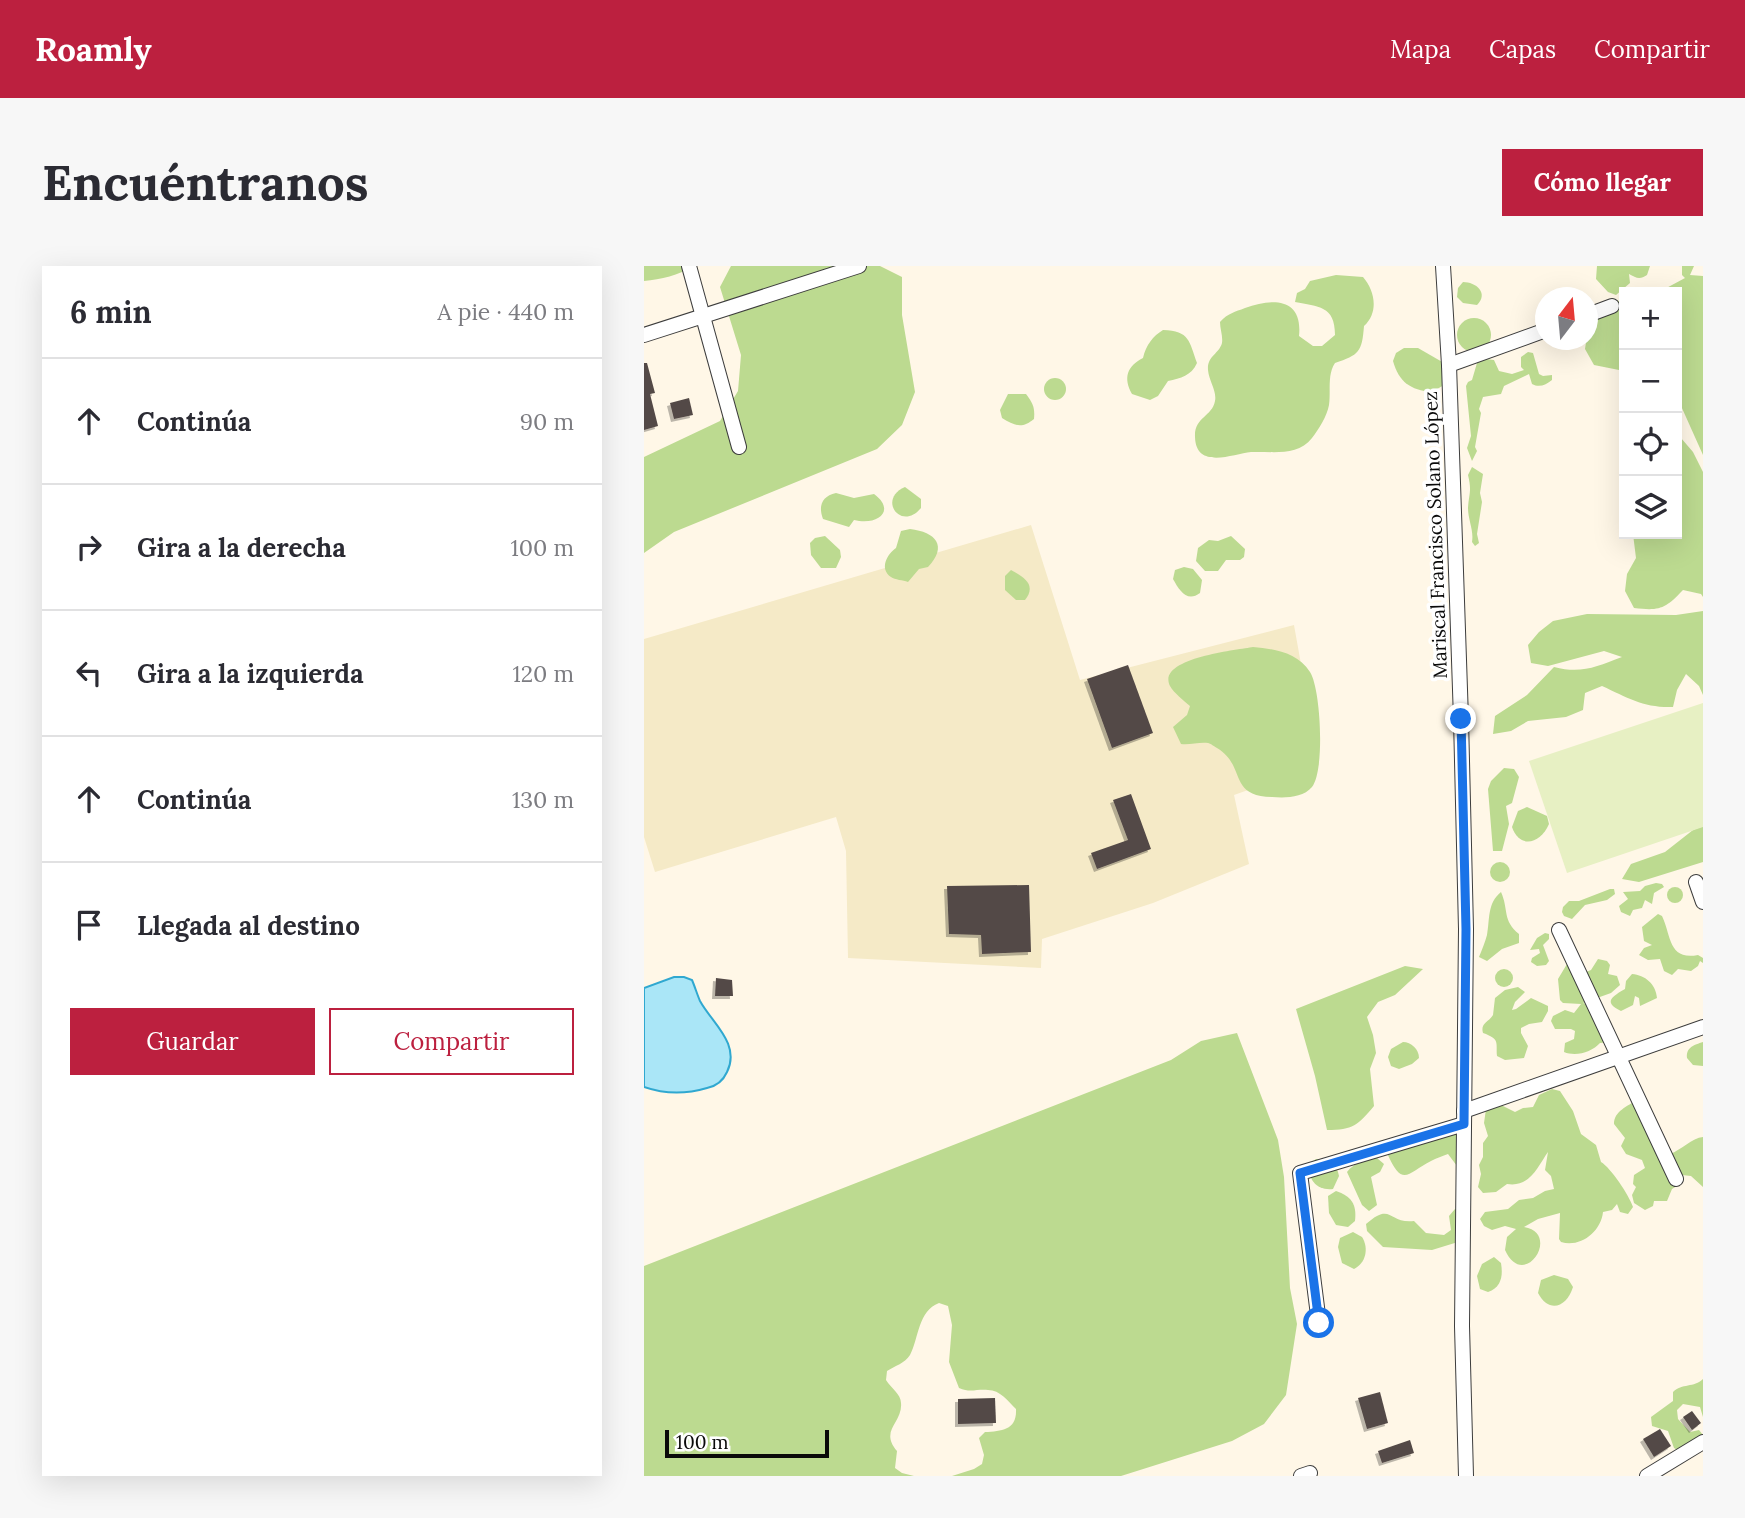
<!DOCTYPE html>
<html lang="es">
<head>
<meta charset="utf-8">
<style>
  :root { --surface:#fff; --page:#f7f7f7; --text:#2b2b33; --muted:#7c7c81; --line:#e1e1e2; --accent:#bc203f }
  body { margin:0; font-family:Lora,serif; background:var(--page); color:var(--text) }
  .controls { position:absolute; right:21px; top:21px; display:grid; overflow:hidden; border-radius:0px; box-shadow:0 7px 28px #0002 }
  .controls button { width:63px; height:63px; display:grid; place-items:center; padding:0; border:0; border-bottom:2px solid var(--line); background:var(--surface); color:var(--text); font:35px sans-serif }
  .compass { position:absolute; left:891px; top:21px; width:63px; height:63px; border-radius:50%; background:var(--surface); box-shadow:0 7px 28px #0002; rotate:16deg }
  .scale { position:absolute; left:21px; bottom:18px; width:164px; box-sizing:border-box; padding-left:7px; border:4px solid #0a0a0a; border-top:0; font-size:19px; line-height:24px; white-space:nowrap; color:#0a0a0a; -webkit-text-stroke:5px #fff; paint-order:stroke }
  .stop { position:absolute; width:21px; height:21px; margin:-16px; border:5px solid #1a73e8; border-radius:50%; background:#fff }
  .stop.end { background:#1a73e8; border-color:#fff; box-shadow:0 2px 7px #0008 }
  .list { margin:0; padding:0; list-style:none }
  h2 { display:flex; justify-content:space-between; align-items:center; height:91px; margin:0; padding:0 28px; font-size:30px }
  h2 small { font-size:23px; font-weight:400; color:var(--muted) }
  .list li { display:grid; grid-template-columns:46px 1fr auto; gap:21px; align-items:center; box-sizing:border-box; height:126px; padding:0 28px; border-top:2px solid var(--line) }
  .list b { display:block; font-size:26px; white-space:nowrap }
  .list em { font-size:23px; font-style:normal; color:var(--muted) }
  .actions { display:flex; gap:14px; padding:21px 28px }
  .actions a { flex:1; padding:16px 0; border:2px solid var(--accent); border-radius:0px; text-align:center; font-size:24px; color:var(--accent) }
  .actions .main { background:var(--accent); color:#fff }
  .icon { flex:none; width:38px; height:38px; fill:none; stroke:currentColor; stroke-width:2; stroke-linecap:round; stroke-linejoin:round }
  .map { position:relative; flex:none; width:1059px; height:1210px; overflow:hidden; border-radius:0px }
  header { display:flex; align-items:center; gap:42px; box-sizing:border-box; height:98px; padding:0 35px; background:var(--accent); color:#fff }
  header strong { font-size:33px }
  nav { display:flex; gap:38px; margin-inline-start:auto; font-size:24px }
  .intro { display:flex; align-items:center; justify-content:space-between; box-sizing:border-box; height:168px; padding:0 42px }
  h1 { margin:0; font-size:49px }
  .button { padding:18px 32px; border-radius:0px; background:var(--accent); color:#fff; font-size:24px; font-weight:700 }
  main { display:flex; gap:42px; padding:0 42px }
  aside { flex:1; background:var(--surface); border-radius:0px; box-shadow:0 7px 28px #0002 }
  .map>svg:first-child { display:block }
  .farmland { fill:#f5eac7 }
  .forest { fill:#bcda90 }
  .pitch { fill:#e7f0c3 }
  .water { fill:#aae6f7; stroke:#30a8d0; stroke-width:2 }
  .building { fill:#534946; filter:url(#shadow) }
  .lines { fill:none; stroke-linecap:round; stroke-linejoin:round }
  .minor-casing { stroke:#3d3d3d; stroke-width:16 }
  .minor { stroke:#fff; stroke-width:14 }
  .route { stroke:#1a73e8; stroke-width:9 }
  .labels { text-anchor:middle; stroke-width:7; stroke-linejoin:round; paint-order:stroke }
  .street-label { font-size:19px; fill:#0a0a0a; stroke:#fff }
</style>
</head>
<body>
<header>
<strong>Roamly</strong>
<nav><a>Mapa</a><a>Capas</a><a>Compartir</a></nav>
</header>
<div class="intro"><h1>Encuéntranos</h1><a class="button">Cómo llegar</a></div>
<main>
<aside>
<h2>6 min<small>A pie · 440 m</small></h2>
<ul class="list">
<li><svg class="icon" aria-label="ahead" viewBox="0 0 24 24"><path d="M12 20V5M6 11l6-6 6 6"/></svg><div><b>Continúa</b></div><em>90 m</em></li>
<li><svg class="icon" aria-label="right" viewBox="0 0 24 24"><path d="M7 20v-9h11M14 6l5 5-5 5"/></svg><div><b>Gira a la derecha</b></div><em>100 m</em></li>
<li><svg class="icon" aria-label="left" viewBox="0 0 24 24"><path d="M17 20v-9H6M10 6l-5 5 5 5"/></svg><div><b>Gira a la izquierda</b></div><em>120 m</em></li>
<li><svg class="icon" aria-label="ahead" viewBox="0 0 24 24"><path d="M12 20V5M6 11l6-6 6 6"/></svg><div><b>Continúa</b></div><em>130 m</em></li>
<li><svg class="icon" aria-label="arrive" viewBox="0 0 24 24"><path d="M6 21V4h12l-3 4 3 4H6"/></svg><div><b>Llegada al destino</b></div></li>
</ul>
<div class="actions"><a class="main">Guardar</a><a>Compartir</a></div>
</aside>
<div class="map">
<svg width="1059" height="1210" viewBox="0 0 1059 1210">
  <defs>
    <filter id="shadow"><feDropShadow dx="-3" dy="3" stdDeviation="0" flood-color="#0004"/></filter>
  </defs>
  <rect width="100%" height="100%" fill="#fff7e7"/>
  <polygon class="farmland" points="387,259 436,414 650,359 675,499 590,529 605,598 509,637 398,673 397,702 204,692 202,585 192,551 11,606 0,571 0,373"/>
  <g class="forest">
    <path d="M0,0h48c-13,10 -31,13 -48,15z"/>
    <polygon points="87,0 236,0 258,11 258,49 271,126 258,159 233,183 30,266 0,287 0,191 76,155 94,125 97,89 76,21"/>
    <path d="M953,0h53l-3,9c-7,5 -11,3 -18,-1l1,9 -14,12 -8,-3 -12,-13z"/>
    <polygon points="1038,0 1050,0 1046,9 1059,10 1059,189 1033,131 1033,26 1015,26 1041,12 1038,9"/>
    <path d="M692,9l27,2c12,14 16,35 1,49 -2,26 -5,29 -29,37 -8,12 -4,28 -6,42 -2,11 -10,24 -17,33 -15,19 -40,13 -61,14 -18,2 -55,18 -56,-15 -1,-20 17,-20 20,-36 2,-10 -6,-20 -7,-31 -1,-14 11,-16 14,-27 1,-7 -2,-14 -2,-21 8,-9 15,-10 25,-14 28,-10 58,-10 54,28l14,10h9l13,-11c0,-30 -17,-28 -40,-33l2,-9 8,-4 5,-8z"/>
    <path d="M819,16c13,0 26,11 14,23l-14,-2 -6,-6 1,-9z"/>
    <polygon points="980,34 980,105 950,99 941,83 944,63 967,36"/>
    <circle cx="830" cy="69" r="17"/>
    <path d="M519,64c27,1 26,11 34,33 -6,13 -16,15 -29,18l-10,15 -8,4 -18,-6c-9,-16 -5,-28 11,-36 3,-13 10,-22 20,-28z"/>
    <path d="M760,82h14l26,15v22l-12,7c-22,-2 -33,-10 -39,-31l3,-8z"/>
    <path d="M884,86l5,1 6,21 4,2 9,-1v5c-6,5 -13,8 -20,4l-3,-10 -25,12 -3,8 -18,3 -4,12 2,4 -6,34 2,4 -5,10 -5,-13 4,-12 -5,-50 2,-4 4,-2 5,-17 8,-4 9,1 5,11 13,3 12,-4 -3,-3v-10z"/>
    <circle cx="411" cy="123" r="11"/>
    <path d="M364,128h18c7,9 9,14 8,25 -12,10 -19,7 -32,-1l-2,-8z"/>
    <path d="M1033,159l4,13 12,14 10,20v125l-2,-3 -18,-4c-18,19 -23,21 -49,18l-9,-17 2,-17 9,-16 -3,-24h44z"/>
    <path d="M828,201l11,7 -3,19 2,9 -5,32 2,9 -4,3 -3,-4c2,-12 -4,-22 -4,-34 1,-15 4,-17 0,-33z"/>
    <path d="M261,221l16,12v9c-20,24 -44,-9 -16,-21z"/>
    <path d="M192,227l18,5 20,-4c23,17 3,32 -20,26l-5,7 -26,-8c-5,-13 -1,-23 13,-26z"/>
    <path d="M266,263c26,3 38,17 18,38l-9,2 -11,13c-5,-2 -13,-2 -17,-5 -12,-8 -4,-23 5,-29l5,-17z"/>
    <polygon points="181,270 196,284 197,291 192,302 177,302 167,289 166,277 171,272"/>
    <polygon points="587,270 601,283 600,291 596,294 582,294 574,305 561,305 552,295 554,282 565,274 574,275"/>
    <path d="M540,301l9,2 9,11 -2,13c-13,10 -21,-3 -27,-14l2,-9z"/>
    <path d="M367,304c13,7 26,15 14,30h-9l-11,-10v-14z"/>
    <path d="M1059,345v84l-4,-9 -13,-12 -9,16 -4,17c-29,1 -45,-9 -71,-21l-17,7 -2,17 -17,7 -38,4 -17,10 -18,3 2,-18 32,-21 27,-28c27,7 42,0 68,-10l-18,-6 -56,15 -17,-3 -3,-18 11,-13 14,-11 34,-7 89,1z"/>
    <path d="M609,381c21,2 44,5 57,25 11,17 15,99 2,115 -9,11 -27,11 -40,10 -45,-1 -25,-31 -55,-49 -2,-1 -7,-5 -9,-5 -9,-1 -18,2 -27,1l-8,-17 14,-12 3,-9c-6,-5 -16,-13 -20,-20 -14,-28 67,-36 83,-39z"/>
    <polygon points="860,502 870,503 875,511 868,537 862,540 865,558 858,585 849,585 844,523 847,515"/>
    <path d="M883,541l20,9 2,8c-8,19 -29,26 -37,3l6,-16z"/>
    <polygon points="1059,560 1059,596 995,616 978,613 987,598 1021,586 1049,564"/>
    <circle cx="856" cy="606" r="10"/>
    <polygon points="1012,617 1018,618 1020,621 1010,627 1008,638 1001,634 998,642 989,644 986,650 977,646 975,640 984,633 979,626 996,625 1001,620"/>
    <circle cx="1031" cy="629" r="8"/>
    <polygon points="966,623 970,623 971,628 963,634 941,639 928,653 920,650 918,646 919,641 925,635 935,635"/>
    <path d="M857,626c8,18 1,28 18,42v9l-17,6 -15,12 -8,-4c3,-7 6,-15 8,-22 3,-15 0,-32 14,-43z"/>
    <path d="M1014,648l4,2c9,18 6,45 36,39l5,3v5l-3,-2 -2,5 -7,5 -13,-2 -6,6 -8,-4 -4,-12 -12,1 -9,-5 5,-7 8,-3 -8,-4 -2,-14z"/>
    <polygon points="901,667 905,668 905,673 899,679 905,695 902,699 893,700 887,696 888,692 896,687 895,683 886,684 893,672"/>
    <path d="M954,693l9,2 3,4 -2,9 9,2 3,9 -9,8 -28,10 9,3 17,36 -9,1c-8,9 -24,14 -36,9l1,-9 9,-4 1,-8 -4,-2h-16l-4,-8 2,-5 12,-6 9,3 7,-9 -18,-1 -3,-3 -2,-21 9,-15 19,8 5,-2z"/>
    <path d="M761,700l18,3 -28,26 -17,7 -11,15 6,18 3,18 -6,16 4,37c-16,19 -21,24 -47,24l-12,-54 -19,-67z"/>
    <circle cx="860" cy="712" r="9"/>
    <path d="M988,708c13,1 24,10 25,24l-17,8 -1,-8 -4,-2 -2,9 -12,6c-19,-9 -8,-15 4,-22l1,-8z"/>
    <path d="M874,721l7,5 -10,10 -3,8 4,-1 15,-11 17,8v5l-6,11 -13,2 -8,4v5l7,13 -4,12 -19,2 -8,-4c-1,-14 3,-17 -14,-23 -3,-10 6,-11 10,-18l2,-17 10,-8z"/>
    <path d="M593,767l41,107 6,37 6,111 7,36 -11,71 -22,29 -32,17 -111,35h-169l22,-7 8,-5 2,-9 -5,-17 6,-6c17,-1 32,-2 31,-23 -8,-8 -16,-19 -28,-19 -12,-1 -18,3 -29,-2l-10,-26 3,-37 -4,-19 -9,-3c-21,8 -20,34 -29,52 -5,8 -15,11 -23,16l-1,9c5,8 15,14 15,23 2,20 -22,27 -4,48l-2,17 7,5 12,3h-270v-210l527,-206 30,-19z"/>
    <path d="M759,776c8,0 16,7 16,16l-7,6 -13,5 -8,-3 -3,-9 3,-8z"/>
    <path d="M1059,776v24l-10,-1 -6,-7c-1,-11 7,-13 16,-16z"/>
    <path d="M908,823l8,2 13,20 8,23 15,11 5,17c10,6 28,33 32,45l-5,7 -8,-2 -3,-8 -5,6 -9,2c-2,20 -23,36 -42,30l-2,-3 1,-26 -22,6 -14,8c38,6 0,65 -19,23l2,-13 9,-8 -11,-3 -13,4 -8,-4 -4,-7 5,-7 23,-3 11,-9 14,-2 12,-7 9,-2 -3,-13 -6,-6 3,-18c-10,14 -18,36 -41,32l-11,8 -13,1 -5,-6 3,-13 -2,-9 4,-8v-14l5,-7 -4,-13 2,-14 13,-5 16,8 8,-4 10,-1 6,-12z"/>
    <path d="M993,834l33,54c11,-4 22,-16 33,-17v50l-12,-11 -9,-1 -2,9 -8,5 -5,12h-13l-1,5 -8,4 -11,-7 -2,-8 4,-8 -3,-3 1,-9 11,-7 -3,-8 -16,-6 -5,-8 4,-8 -11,-14c0,-13 14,-18 23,-24z"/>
    <path d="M816,862l-3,38 -9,-12c-5,2 -12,4 -17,7 -24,12 -28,28 -44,-8z"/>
    <path d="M733,892l7,6 -4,8 -9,5 6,28 -8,6 -7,-6 -15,-33c7,-9 18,-13 30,-14z"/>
    <path d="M672,893c12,0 21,5 23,17l-6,13c-16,2 -26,-10 -24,-25z"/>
    <path d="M692,925c15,5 21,13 19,30l-7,6 -12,-2 -7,-12 -1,-17z"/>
    <path d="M811,943l4,1 -1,32 -26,8 -49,-3 -16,-16 -1,-7c26,-23 22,0 48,-3l12,12 18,2 7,-5 -2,-14z"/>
    <path d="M709,966l9,5c7,11 4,26 -8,32l-12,-6 -4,-16 2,-9z"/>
    <path d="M850,991l7,6c2,12 1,24 -13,29l-8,-3 -3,-13 5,-12z"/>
    <path d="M910,1009l14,4 5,8c-6,20 -24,27 -35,6l3,-13z"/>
    <path d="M1059,1113v38l-3,-10 -17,-3 -6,6 1,9 12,13 9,-2 4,5 -22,17 -7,-4 -6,-17 -16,-5 -1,-9 22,-16v-9c9,-9 21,-4 30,-13z"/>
  </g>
  <polygon class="pitch" points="1059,437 1059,561 923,607 885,495"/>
  <path class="water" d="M30,711h10l8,3c3,7 5,14 8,21 12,22 41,43 27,71 -4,9 -10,14 -20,16 -20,6 -43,6 -63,-1v-99z"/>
  <g class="building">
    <polygon points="0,97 3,97 11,127 6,128 14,160 0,164"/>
    <polygon points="45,132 49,149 30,153 26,137"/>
    <polygon points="484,399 509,467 468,482 443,413"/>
    <polygon points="487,528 507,583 453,603 447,587 484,574 469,534"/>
    <polygon points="385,619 387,686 338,688 337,669 305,668 303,620"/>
    <polygon points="72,712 88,714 89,730 71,730"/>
    <polygon points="736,1126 744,1157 723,1163 714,1132"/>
    <polygon points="351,1132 352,1157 314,1158 314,1133"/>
    <polygon points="1048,1145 1057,1157 1048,1164 1039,1151"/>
    <polygon points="1016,1163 1027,1180 1010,1191 999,1173"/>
    <polygon points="766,1174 770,1187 738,1197 734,1185"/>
  </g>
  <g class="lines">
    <defs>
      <g id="minor">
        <polyline points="45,0 95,181"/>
        <polyline points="799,0 805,99 817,453 822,663 818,1060 822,1210"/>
        <polyline points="944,49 968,40"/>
        <polyline points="0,69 215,0"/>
        <polyline points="805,99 902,64"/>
        <polyline points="1052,616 1059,636"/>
        <polyline points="915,664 1032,913"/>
        <polyline points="820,845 1059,761"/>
        <polyline points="675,1057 656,907 820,858"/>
        <polyline points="657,1210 666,1207"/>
        <polyline points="1003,1210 1059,1176"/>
      </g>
    </defs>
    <use href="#minor" class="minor-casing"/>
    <use href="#minor" class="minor"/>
  </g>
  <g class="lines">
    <polyline class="route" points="675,1057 656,907 820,858 822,663 817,453"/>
  </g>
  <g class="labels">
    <g class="street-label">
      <text transform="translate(791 269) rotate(-92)" y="7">Mariscal Francisco Solano López</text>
    </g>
  </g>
</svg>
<div class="controls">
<button>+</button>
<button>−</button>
<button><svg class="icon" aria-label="locate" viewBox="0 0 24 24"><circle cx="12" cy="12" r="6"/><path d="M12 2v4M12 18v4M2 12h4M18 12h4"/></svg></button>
<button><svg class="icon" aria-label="layers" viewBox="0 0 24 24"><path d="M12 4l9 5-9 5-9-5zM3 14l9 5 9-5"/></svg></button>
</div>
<svg class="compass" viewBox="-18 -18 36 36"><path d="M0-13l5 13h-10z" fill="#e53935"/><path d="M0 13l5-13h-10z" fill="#7c7c81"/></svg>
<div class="scale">100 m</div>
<div class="stop" style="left:675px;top:1057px"></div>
<div class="stop end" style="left:817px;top:453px"></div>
</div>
</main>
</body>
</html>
